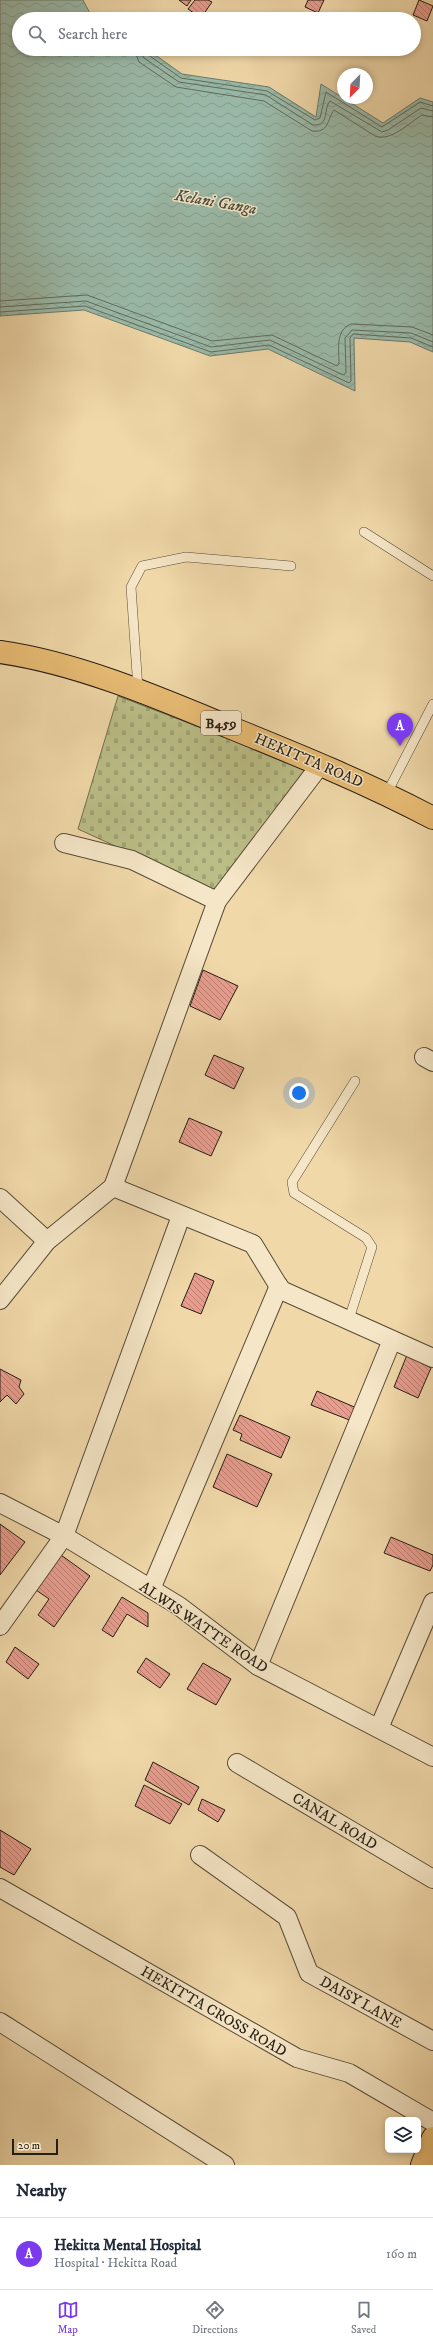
<!DOCTYPE html>
<html lang="en">
<head>
<meta charset="utf-8">
<style>
  :root { --surface:#fff; --page:#f2f2f3; --text:#1f2937; --muted:#747a83; --line:#e0e1e3; --accent:#7c3aed }
  body { margin:0; font-family:"IM FELL DW Pica",serif; background:var(--page); color:var(--text) }
  .controls { position:absolute; right:12px; bottom:12px; display:grid; overflow:hidden; border-radius:6px; box-shadow:0 2px 6px #0003 }
  .controls button { width:36px; height:36px; display:grid; place-items:center; padding:0; border:0; border-bottom:1px solid var(--line); background:var(--surface); color:var(--text); font:20px sans-serif }
  .compass { position:absolute; left:337px; top:68px; width:36px; height:36px; border-radius:50%; background:var(--surface); box-shadow:0 2px 6px #0003; rotate:204deg }
  .scale { position:absolute; left:12px; bottom:10px; width:46px; box-sizing:border-box; padding-left:4px; border:2px solid #261d13; border-top:0; font-size:11px; line-height:14px; white-space:nowrap; color:#261d13; -webkit-text-stroke:3px #f5e6c7; paint-order:stroke }
  .you { position:absolute; left:299px; top:1093px; width:14px; height:14px; margin:-10px; border:3px solid #fff; border-radius:50%; background:#1a73e8; box-shadow:0 0 0 6px #1a73e833 }
  .badge { display:grid; place-items:center; width:26px; height:26px; border-radius:50%; background:var(--accent); color:#fff; font-size:13px; font-weight:700 }
  .pin { position:absolute; translate:-50% -33px; filter:drop-shadow(0 1px 2px #0008) }
  .pin::after { content:''; position:absolute; top:21px; width:14px; height:12px; background:inherit; clip-path:polygon(0 0,100% 0,50% 100%) }
  .list { margin:0; padding:0; list-style:none }
  h2 { display:flex; justify-content:space-between; align-items:center; height:52px; margin:0; padding:0 16px; font-size:17px }
  h2 small { font-size:13px; font-weight:400; color:var(--muted) }
  .list li { display:grid; grid-template-columns:26px 1fr auto; gap:12px; align-items:center; box-sizing:border-box; height:72px; padding:0 16px; border-top:1px solid var(--line) }
  .list b { display:block; font-size:15px; white-space:nowrap }
  .list p { margin:0; font-size:13px; white-space:nowrap; color:var(--muted) }
  .list em { font-size:13px; font-style:normal; color:var(--muted) }
  .icon { flex:none; width:22px; height:22px; fill:none; stroke:currentColor; stroke-width:2; stroke-linecap:round; stroke-linejoin:round }
  .map { position:relative; flex:none; width:433px; height:2165px; overflow:hidden }
  .search { position:absolute; background:var(--surface); box-shadow:0 2px 6px #0003; left:12px; right:12px; top:12px; height:44px; display:flex; align-items:center; gap:10px; box-sizing:border-box; padding:0 14px; border-radius:22px; color:var(--muted); font-size:15px }
  .sheet { height:124px; background:var(--surface) }
  nav { display:flex; justify-content:space-around; align-items:center; box-sizing:border-box; height:56px; border-top:1px solid var(--line); background:var(--surface); font-size:11px; color:var(--muted) }
  nav a { display:grid; justify-items:center; gap:2px }
  nav .on { color:var(--accent) }
  .map>svg:first-child { display:block }
  .cemetery { fill:url(#cemetery-stones); stroke:#706e4d }
  .water { fill:url(#water-waves); stroke:#6c7b6d }
  .lines { fill:none; stroke-linecap:round; stroke-linejoin:round }
  .shore { stroke:#606c5e; stroke-width:1 }
  .building { fill:url(#building-back-hatch); stroke:#261d13 }
  .service-casing { stroke:#584c38; stroke-width:10 }
  .minor-casing { stroke:#584c38; stroke-width:20 }
  .primary-casing { stroke:#261d13; stroke-width:24 }
  .service { stroke:#f5e6c7; stroke-width:9 }
  .minor { stroke:#f5e6c7; stroke-width:18 }
  .primary { stroke:#e8bc74; stroke-width:22 }
  .labels { text-anchor:middle; stroke-width:3; stroke-linejoin:round; paint-order:stroke }
  .shield { fill:#f5e6c7; stroke:#645949; stroke-width:1 }
  .shield-label { font-size:14px; font-weight:bold; fill:#261d13 }
  .street-label { font-size:15px; fill:#261d13; stroke:#f5e6c7 }
  .water-label { font-size:16px; font-style:italic; fill:#494c40; stroke:#f5e6c7 }
</style>
</head>
<body>
<div class="map">
<svg width="433" height="2165" viewBox="0 0 433 2165">
  <defs>
    <pattern id="cemetery-stones" width="16" height="16" patternUnits="userSpaceOnUse"><rect width="16" height="16" fill="#bbbe87"/><path d="M2 7V4a2 2 0 0 1 4 0v3zM10 15v-3a2 2 0 0 1 4 0v3z" fill="#a1a374"/></pattern>
    <pattern id="water-waves" width="16" height="10" patternUnits="userSpaceOnUse"><rect width="16" height="10" fill="#9abaa9"/><path d="M0 5q4-4 8 0t8 0" fill="none" stroke="#859f91"/></pattern>
    <pattern id="building-back-hatch" width="6" height="6" patternUnits="userSpaceOnUse"><rect width="6" height="6" fill="#e99d8e"/><path d="M-1 5l2 2M0 0l6 6M5-1l2 2" fill="none" stroke="#bd7f73"/></pattern>
  </defs>
  <rect width="100%" height="100%" fill="#f0d8a9"/>
  <filter id="stains"><feTurbulence type="fractalNoise" baseFrequency=".005" numOctaves="4"/><feColorMatrix values="0 0 0 0 .2 0 0 0 0 .09 0 0 0 0 .02 0 0 0 .5 -.17"/></filter>
  <radialGradient id="worn" r=".72"><stop offset=".6" stop-color="#630" stop-opacity="0"/><stop offset="1" stop-color="#630" stop-opacity=".3"/></radialGradient>
  <polygon class="cemetery" points="118,696 306,768 220,885 211,890 78,829"/>
  <polygon class="water" points="0,0 83,0 93,19 19,19 19,49 147,49 182,74 269,87 316,117 321,84 383,123 420,98 433,102 433,352 410,342 354,338 355,391 268,349 210,356 84,310 0,316"/>
  <g class="lines">
    <g class="shore">
      <path d="M134,49l5,13 37,25 88,14 48,30c17,2 15,-11 22,-21l41,26c16,6 34,-13 47,-21l11,2"/>
      <path d="M140,49l4,9 35,24 87,13 47,30c17,1 10,-16 17,-24l52,31 6,-2 33,-22 12,3"/>
      <polyline points="145,49 147,54 181,78 267,91 315,120 320,118 326,92 382,127 420,102 433,106"/>
      <path d="M0,301l87,-6 125,46 60,-6 65,31 2,-2c0,-14 -4,-34 12,-40l61,3 21,8"/>
      <polyline points="0,307 86,301 211,347 270,340 343,375 346,373 345,338 352,330 411,333 433,342"/>
      <polyline points="0,312 85,306 211,352 269,345 349,383 351,381 350,338 353,334 411,338 433,347"/>
    </g>
  </g>
  <g class="building">
    <polygon points="179,0 191,0 187,6"/>
    <polygon points="195,0 208,0 212,2 201,18 188,9"/>
    <polygon points="308,0 324,0 318,13 305,7"/>
    <polygon points="419,0 433,6 427,21 413,15"/>
    <polygon points="203,970 238,986 220,1020 190,1006"/>
    <polygon points="214,1055 244,1068 234,1089 205,1075"/>
    <polygon points="189,1118 222,1132 211,1156 179,1142"/>
    <polygon points="195,1273 214,1281 201,1314 181,1306"/>
    <polygon points="407,1355 431,1368 418,1398 394,1387"/>
    <polygon points="0,1369 21,1380 19,1387 24,1394 16,1404 7,1395 0,1402"/>
    <polygon points="317,1391 359,1409 352,1421 311,1405"/>
    <polygon points="240,1415 290,1437 281,1458 240,1440 242,1434 233,1430"/>
    <polygon points="227,1454 272,1474 257,1507 213,1487"/>
    <polygon points="0,1524 25,1542 0,1575"/>
    <polygon points="391,1537 433,1555 433,1565 430,1571 384,1553"/>
    <polygon points="61,1555 90,1576 54,1627 38,1615 49,1599 36,1590"/>
    <polygon points="122,1597 148,1613 148,1627 127,1614 113,1637 102,1630"/>
    <polygon points="15,1647 39,1664 28,1679 6,1662"/>
    <polygon points="146,1658 170,1674 160,1688 137,1672"/>
    <polygon points="203,1663 231,1679 216,1705 187,1689"/>
    <polygon points="153,1762 199,1787 189,1805 145,1780"/>
    <polygon points="144,1785 182,1804 170,1824 135,1806"/>
    <polygon points="202,1799 225,1810 218,1822 198,1810"/>
    <polygon points="0,1830 31,1849 14,1875 0,1867"/>
  </g>
  <g class="lines">
    <defs>
      <g id="service">
        <polyline points="364,532 433,576"/>
        <polyline points="138,689 131,587 142,566 186,557 291,566"/>
        <polyline points="387,793 433,704"/>
        <polyline points="349,1319 372,1247 366,1238 294,1193 292,1182 355,1081"/>
      </g>
      <g id="minor">
        <polyline points="64,843 132,860 217,901"/>
        <polyline points="424,1057 433,1062"/>
        <polyline points="113,1187 217,901 321,764"/>
        <polyline points="0,1198 47,1241"/>
        <polyline points="0,1300 47,1241 113,1187 253,1244 281,1290 433,1358"/>
        <polyline points="0,1503 64,1536 179,1606 258,1666 433,1757"/>
        <polyline points="151,1589 279,1286"/>
        <polyline points="0,1626 64,1536 181,1216"/>
        <polyline points="258,1666 392,1340"/>
        <polyline points="379,1728 433,1602"/>
        <polyline points="237,1763 433,1879"/>
        <polyline points="200,1855 287,1917 309,1973 433,2041"/>
        <polyline points="0,1888 297,2058 349,2073 433,2122"/>
        <polyline points="0,2022 225,2165"/>
      </g>
      <g id="primary">
        <path d="M0,652c77,11 157,45 229,75 69,28 138,56 204,91"/>
        <polyline points="422,2165 433,2138"/>
      </g>
    </defs>
    <use href="#service" class="service-casing"/>
    <use href="#minor" class="minor-casing"/>
    <use href="#primary" class="primary-casing"/>
    <use href="#service" class="service"/>
    <use href="#minor" class="minor"/>
    <use href="#primary" class="primary"/>
  </g>
  <g class="labels">
    <rect class="shield" x="201" y="711" width="40" height="24" rx="3"/>
    <g class="shield-label">
      <text x="221" y="728">B459</text>
    </g>
    <g class="street-label">
      <text transform="translate(309 760) rotate(23)" y="5">HEKITTA ROAD</text>
      <text transform="translate(204 1627) rotate(34)" y="5">ALWIS WATTE ROAD</text>
      <text transform="translate(335 1821) rotate(31)" y="5">CANAL ROAD</text>
      <text transform="translate(361 2002) rotate(29)" y="5">DAISY LANE</text>
      <text transform="translate(214 2011) rotate(30)" y="5">HEKITTA CROSS ROAD</text>
    </g>
    <g class="water-label">
      <text transform="translate(216 201) rotate(10)" y="6">Kelani Ganga</text>
    </g>
  </g>
  <rect width="100%" height="100%" filter="url(#stains)"/>
  <rect width="100%" height="100%" fill="url(#worn)"/>
</svg>
<div class="controls">
<button><svg class="icon" aria-label="layers" viewBox="0 0 24 24"><path d="M12 4l9 5-9 5-9-5zM3 14l9 5 9-5"/></svg></button>
</div>
<svg class="compass" viewBox="-18 -18 36 36"><path d="M0-13l5 13h-10z" fill="#e53935"/><path d="M0 13l5-13h-10z" fill="#747a83"/></svg>
<div class="scale">20 m</div>
<div class="you"></div>
<div class="pin badge" style="left:400px;top:746px">A</div>
<div class="search"><svg class="icon" aria-label="search" viewBox="0 0 24 24"><circle cx="10" cy="10" r="6"/><path d="M15 15l6 6"/></svg>Search here</div>
</div>
<section class="sheet">
<h2>Nearby<small></small></h2>
<ul class="list">
<li><span class="badge">A</span><div><b>Hekitta Mental Hospital</b><p>Hospital · Hekitta Road</p></div><em>160 m</em></li>
</ul>
</section>
<nav>
<a class="on"><svg class="icon" aria-label="map" viewBox="0 0 24 24"><path d="M3 6l6-2 6 2 6-2v14l-6 2-6-2-6 2zM9 4v14M15 6v14"/></svg>Map</a>
<a><svg class="icon" aria-label="directions" viewBox="0 0 24 24"><path d="M12 3l9 9-9 9-9-9zM9 14v-3h6M13 9l2 2-2 2"/></svg>Directions</a>
<a><svg class="icon" aria-label="saved" viewBox="0 0 24 24"><path d="M7 4h10v16l-5-4-5 4z"/></svg>Saved</a>
</nav>
</body>
</html>
